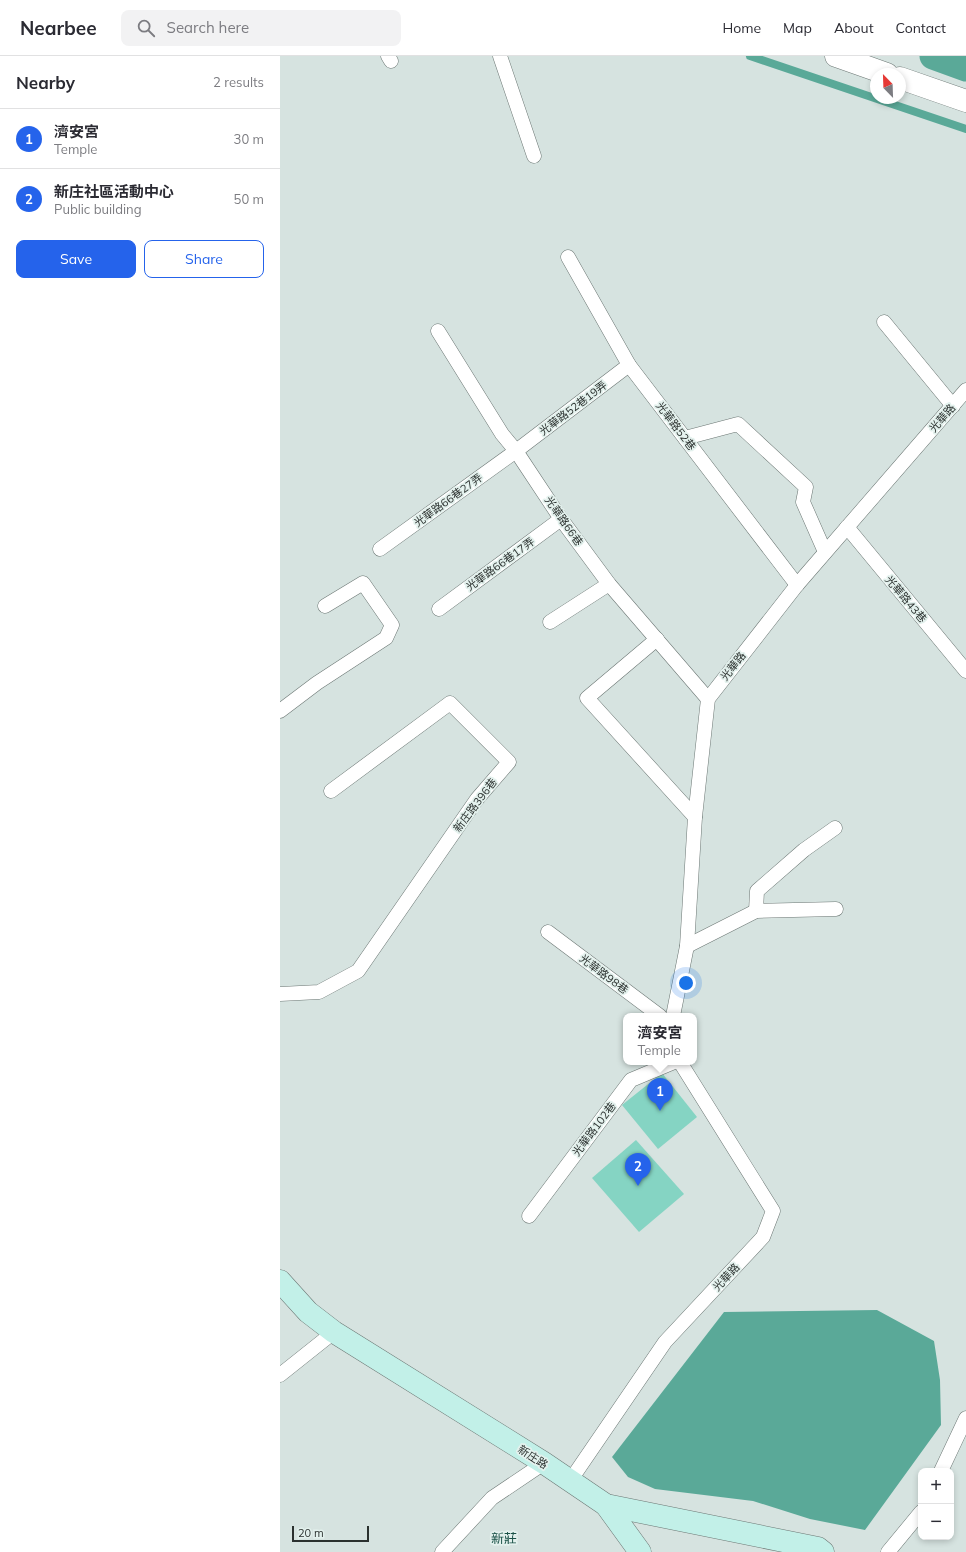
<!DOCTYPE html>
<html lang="en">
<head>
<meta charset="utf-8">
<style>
  :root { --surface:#fff; --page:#f2f2f3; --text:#2b2b33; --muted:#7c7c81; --line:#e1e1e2; --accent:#2563eb }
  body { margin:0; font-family:Mulish,"Noto Sans TC",sans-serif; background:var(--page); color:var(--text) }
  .controls { position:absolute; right:12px; bottom:12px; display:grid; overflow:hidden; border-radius:8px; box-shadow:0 2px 6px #0003 }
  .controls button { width:36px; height:36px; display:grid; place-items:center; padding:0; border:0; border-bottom:1px solid var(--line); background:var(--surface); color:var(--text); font:20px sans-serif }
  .compass { position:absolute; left:590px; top:12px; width:36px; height:36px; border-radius:50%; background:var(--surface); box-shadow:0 2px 6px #0003; rotate:337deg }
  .scale { position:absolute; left:12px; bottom:10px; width:77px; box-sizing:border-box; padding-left:4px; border:2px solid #2b312f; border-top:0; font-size:11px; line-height:14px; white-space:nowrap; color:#2b312f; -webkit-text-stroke:3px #e3f1ed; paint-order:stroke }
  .you { position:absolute; left:406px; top:927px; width:14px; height:14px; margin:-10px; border:3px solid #fff; border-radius:50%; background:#1a73e8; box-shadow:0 0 0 6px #1a73e833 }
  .badge { display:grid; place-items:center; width:26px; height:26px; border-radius:50%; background:var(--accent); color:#fff; font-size:13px; font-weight:700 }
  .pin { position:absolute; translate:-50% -33px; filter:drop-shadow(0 1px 2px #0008) }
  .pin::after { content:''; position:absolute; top:21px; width:14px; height:12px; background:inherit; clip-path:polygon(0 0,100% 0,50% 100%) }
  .popup { position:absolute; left:343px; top:957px; width:74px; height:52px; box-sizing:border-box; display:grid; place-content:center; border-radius:8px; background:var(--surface); filter:drop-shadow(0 1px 3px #0005); font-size:13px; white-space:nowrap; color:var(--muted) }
  .popup b { font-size:15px; color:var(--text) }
  .popup::after { content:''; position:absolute; left:50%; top:100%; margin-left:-8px; border:8px solid transparent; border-top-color:var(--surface) }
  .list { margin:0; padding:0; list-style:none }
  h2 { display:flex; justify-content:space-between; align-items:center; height:52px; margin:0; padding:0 16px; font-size:17px }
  h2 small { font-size:13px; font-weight:400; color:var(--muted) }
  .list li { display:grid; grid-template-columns:26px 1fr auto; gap:12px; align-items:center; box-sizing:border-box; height:60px; padding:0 16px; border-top:1px solid var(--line) }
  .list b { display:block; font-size:15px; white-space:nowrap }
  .list p { margin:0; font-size:13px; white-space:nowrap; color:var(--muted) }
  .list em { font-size:13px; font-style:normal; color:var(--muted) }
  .actions { display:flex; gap:8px; padding:12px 16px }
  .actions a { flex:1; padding:9px 0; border:1px solid var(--accent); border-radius:8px; text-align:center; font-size:14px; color:var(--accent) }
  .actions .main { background:var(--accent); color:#fff }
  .icon { flex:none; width:22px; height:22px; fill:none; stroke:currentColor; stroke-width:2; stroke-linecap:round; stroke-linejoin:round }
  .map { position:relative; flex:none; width:686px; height:1496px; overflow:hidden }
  header { display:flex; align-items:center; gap:24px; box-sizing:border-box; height:56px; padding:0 20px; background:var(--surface); border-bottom:1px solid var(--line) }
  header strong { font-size:19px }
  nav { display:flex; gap:22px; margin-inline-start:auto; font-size:14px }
  .search { width:280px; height:36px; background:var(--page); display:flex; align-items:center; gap:10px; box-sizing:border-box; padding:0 14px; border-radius:8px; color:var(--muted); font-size:15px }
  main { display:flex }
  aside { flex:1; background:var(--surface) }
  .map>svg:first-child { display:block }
  .water { fill:#5aa998 }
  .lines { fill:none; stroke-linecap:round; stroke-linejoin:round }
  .stream { stroke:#5aa998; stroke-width:8 }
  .canal { stroke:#5aa998; stroke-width:27 }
  .building { fill:#85d4c3 }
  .lane-casing { stroke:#6c7774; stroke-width:15 }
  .street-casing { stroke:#6c7774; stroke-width:23 }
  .secondary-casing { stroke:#6c7774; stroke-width:23 }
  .lane { stroke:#fff; stroke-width:14 }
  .street { stroke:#fff; stroke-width:22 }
  .secondary { stroke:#c2f0e8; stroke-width:22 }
  .labels { text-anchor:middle; stroke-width:3.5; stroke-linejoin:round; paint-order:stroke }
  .street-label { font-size:11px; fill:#2b312f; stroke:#e3f1ed }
  .quarter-label { font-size:13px; fill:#1a5147; stroke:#e3f1ed }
</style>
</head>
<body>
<header>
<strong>Nearbee</strong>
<div class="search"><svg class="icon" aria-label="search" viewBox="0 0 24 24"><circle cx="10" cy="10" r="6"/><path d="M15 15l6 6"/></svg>Search here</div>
<nav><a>Home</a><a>Map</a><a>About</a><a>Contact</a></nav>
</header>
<main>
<aside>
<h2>Nearby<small>2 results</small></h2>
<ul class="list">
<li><span class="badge">1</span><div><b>濟安宮</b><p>Temple</p></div><em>30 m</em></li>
<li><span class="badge">2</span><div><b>新庄社區活動中心</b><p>Public building</p></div><em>50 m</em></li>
</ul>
<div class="actions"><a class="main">Save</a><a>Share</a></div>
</aside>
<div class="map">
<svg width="686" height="1496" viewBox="0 0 686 1496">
  <rect width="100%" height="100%" fill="#d6e3e0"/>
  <polygon class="water" points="597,1254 654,1285 660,1324 661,1369 585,1474 530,1463 473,1445 375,1433 348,1421 332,1401 444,1256"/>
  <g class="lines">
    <polyline class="stream" points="470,0 686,73"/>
    <polyline class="canal" points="653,0 686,12"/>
  </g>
  <g class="building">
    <polygon points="382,1017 417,1061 378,1093 342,1049"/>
    <polygon points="356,1084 404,1138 359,1176 312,1122"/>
  </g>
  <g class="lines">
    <defs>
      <g id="lane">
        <polyline points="108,0 111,5"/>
        <polyline points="220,0 254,100"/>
        <polyline points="288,201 349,309 517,529"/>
        <polyline points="604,266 673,350"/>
        <polyline points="158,275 222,378 236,395 281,463 329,528 428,643"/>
        <polyline points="405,382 458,368 526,431 523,446 545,496"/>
        <polyline points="567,471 686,615"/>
        <polyline points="100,493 236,395 349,309"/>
        <polyline points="159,553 281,463"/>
        <polyline points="270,566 329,528"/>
        <polyline points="377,583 307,642 415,761"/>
        <polyline points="0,655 37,627 106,582 112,569 83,527 45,550"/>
        <polyline points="476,855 477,835 524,794 555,772"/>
        <polyline points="268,876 380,960"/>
        <polyline points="407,890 476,855 556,853"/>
        <polyline points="0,938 39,936 78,915 197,743 229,706 170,647 51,735"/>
        <polyline points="393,960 407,890 415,761 428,643 517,529 686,334"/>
        <polyline points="249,1160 351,1024 394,1006"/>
        <polyline points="0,1319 54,1276"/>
        <polyline points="661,1415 686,1362"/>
        <polyline points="290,1425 385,1286 483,1181 493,1155 400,1006"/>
        <polyline points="162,1496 212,1442 264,1407"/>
        <polyline points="608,1496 641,1456"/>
      </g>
      <g id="street">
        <polyline points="556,0 607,18"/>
        <polyline points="620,22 686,45"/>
      </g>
      <g id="secondary">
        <polyline points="0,1225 28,1256 54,1276 264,1407 326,1449 538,1492 543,1496"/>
        <polyline points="326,1449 360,1496"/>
      </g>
    </defs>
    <use href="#lane" class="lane-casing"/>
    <use href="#street" class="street-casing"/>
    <use href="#secondary" class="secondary-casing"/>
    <use href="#lane" class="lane"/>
    <use href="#street" class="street"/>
    <use href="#secondary" class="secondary"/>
  </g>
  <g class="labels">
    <g class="street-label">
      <text transform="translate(293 352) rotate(-37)" y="4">光華路52巷19弄</text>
      <text transform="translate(662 362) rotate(-49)" y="4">光華路</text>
      <text transform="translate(396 370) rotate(53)" y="4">光華路52巷</text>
      <text transform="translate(168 444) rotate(-36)" y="4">光華路66巷27弄</text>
      <text transform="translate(284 465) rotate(55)" y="4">光華路66巷</text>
      <text transform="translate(220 508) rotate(-36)" y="4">光華路66巷17弄</text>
      <text transform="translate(626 543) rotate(50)" y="4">光華路43巷</text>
      <text transform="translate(453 610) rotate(-52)" y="4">光華路</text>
      <text transform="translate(195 749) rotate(-53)" y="4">新庄路396巷</text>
      <text transform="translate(324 918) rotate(37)" y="4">光華路98巷</text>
      <text transform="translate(314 1073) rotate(-53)" y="4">光華路102巷</text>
      <text transform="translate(446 1221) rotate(-47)" y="4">光華路</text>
      <text transform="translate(253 1401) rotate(33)" y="4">新庄路</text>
    </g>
    <g class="quarter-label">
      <text x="224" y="1487">新莊</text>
    </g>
  </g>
</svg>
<div class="controls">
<button>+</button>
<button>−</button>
</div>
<svg class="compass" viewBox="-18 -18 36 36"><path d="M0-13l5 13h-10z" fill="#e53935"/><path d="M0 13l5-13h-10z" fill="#7c7c81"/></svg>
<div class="scale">20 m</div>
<div class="you"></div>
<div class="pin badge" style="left:380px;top:1055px">1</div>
<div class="popup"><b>濟安宮</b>Temple</div>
<div class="pin badge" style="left:358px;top:1130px">2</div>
</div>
</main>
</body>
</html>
